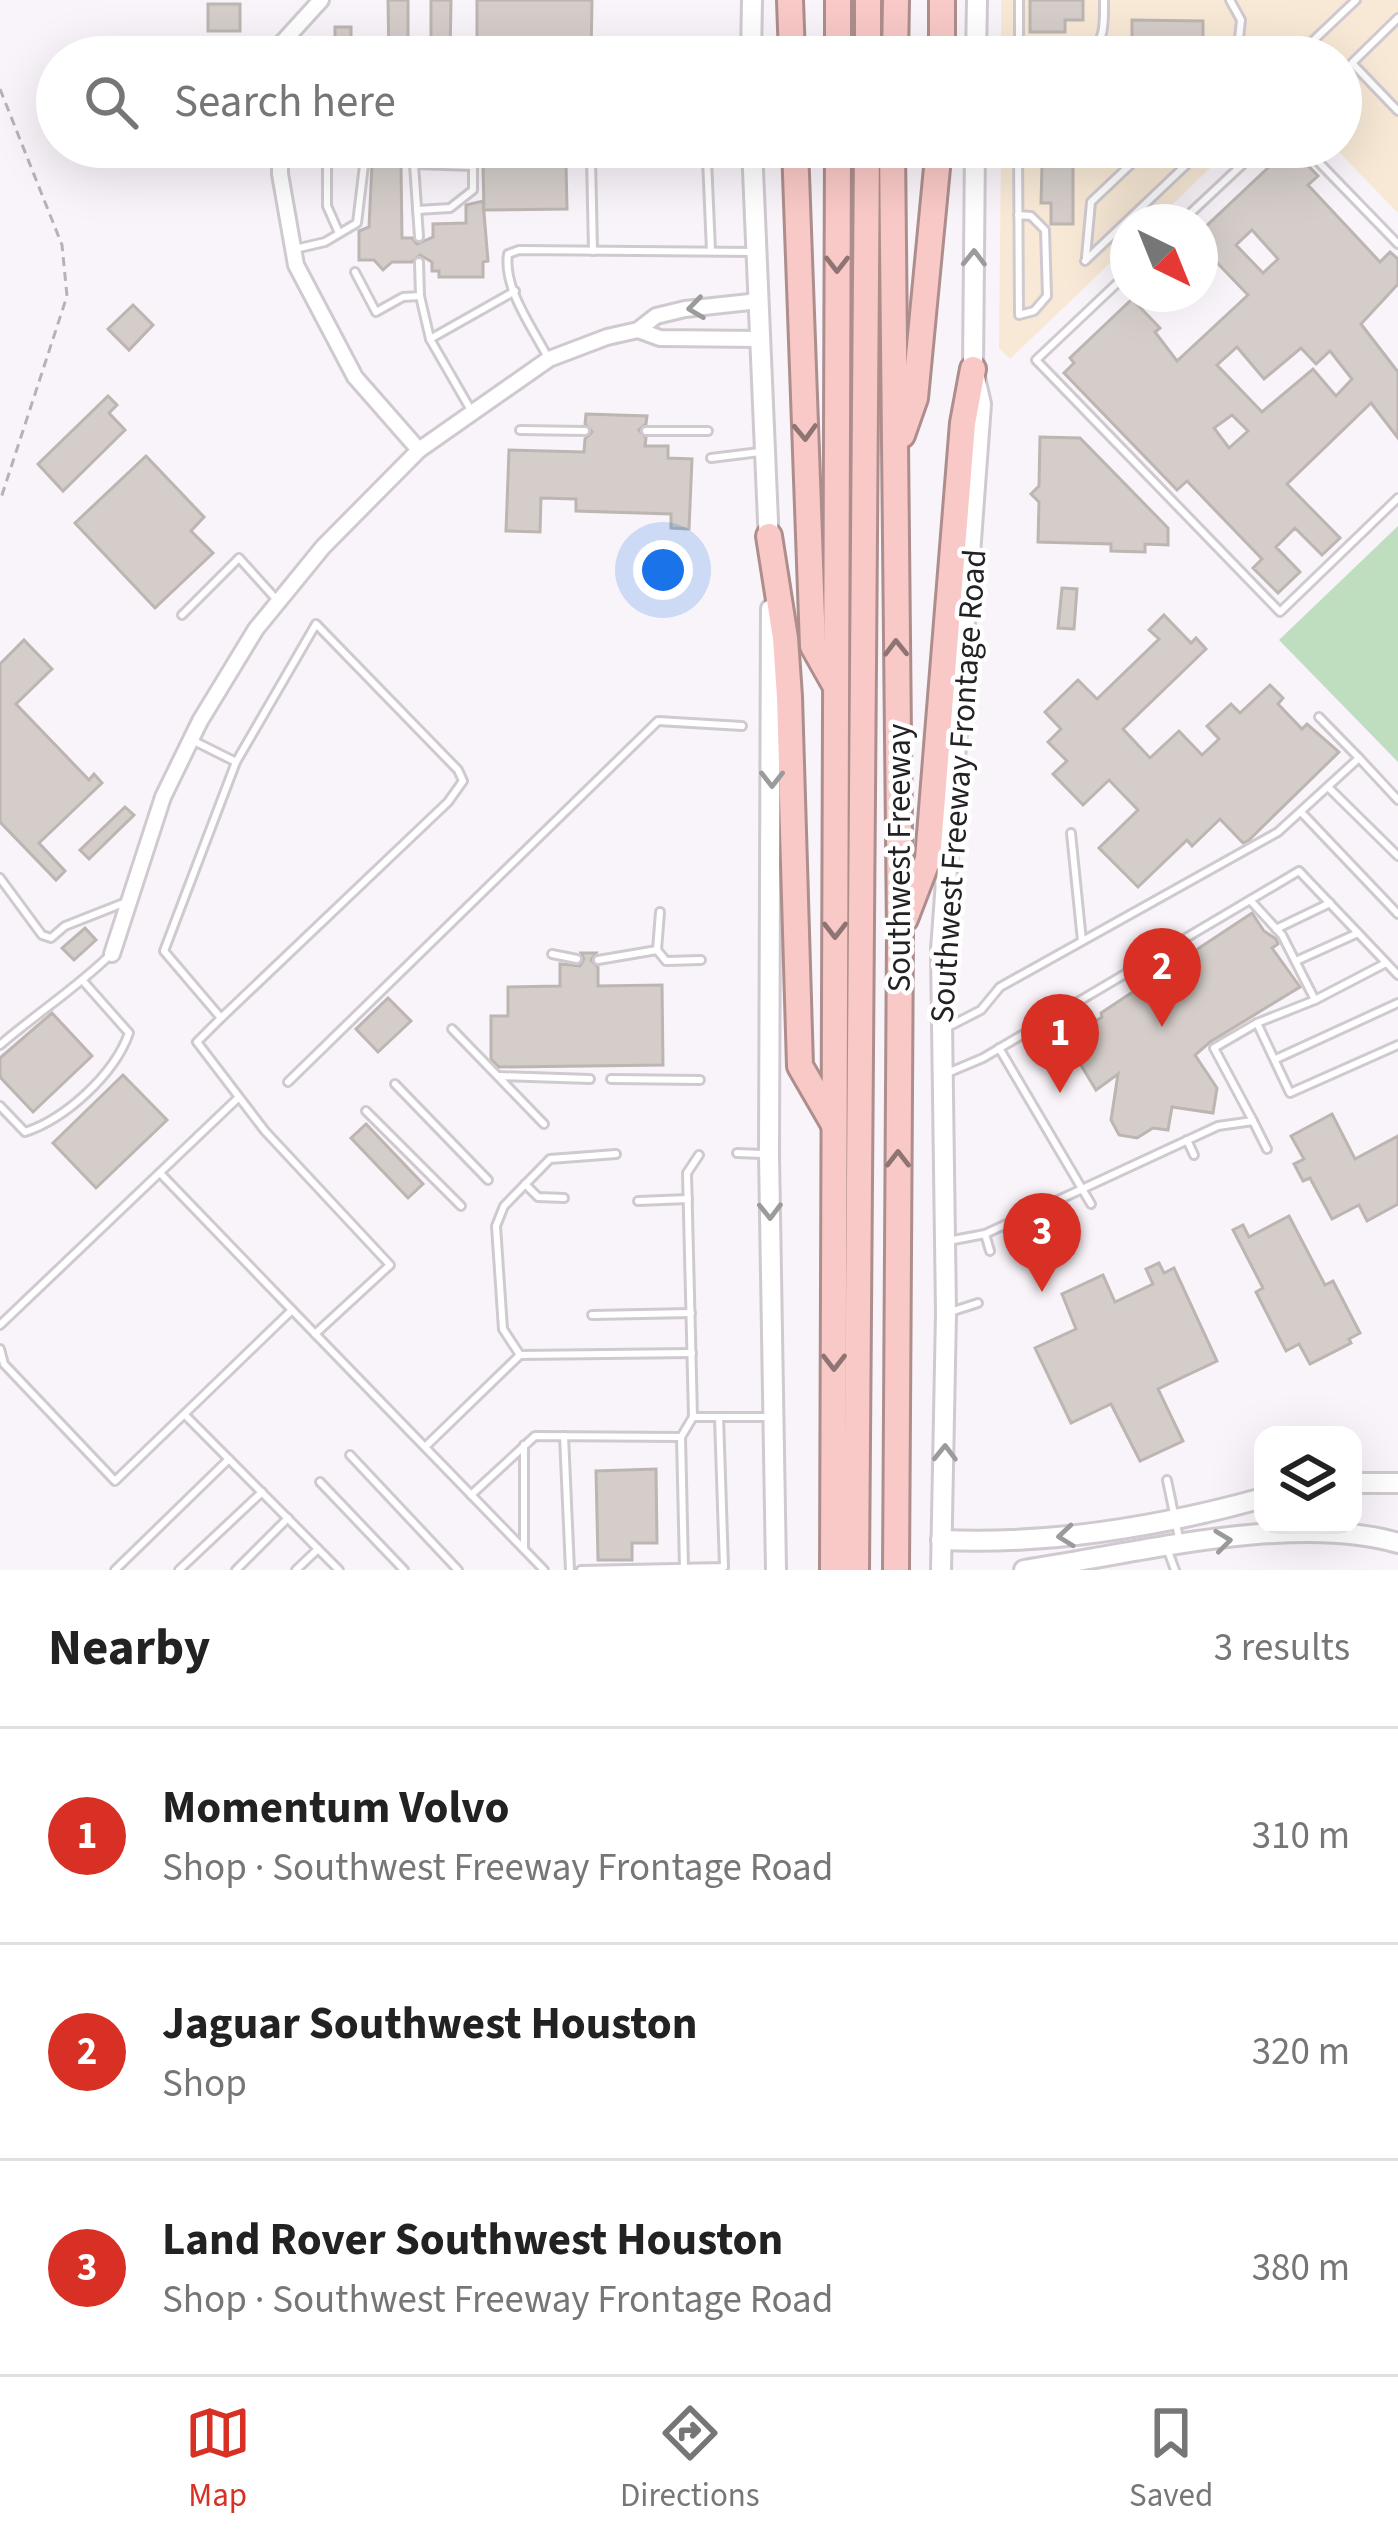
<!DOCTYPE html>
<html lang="en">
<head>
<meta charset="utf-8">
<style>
  :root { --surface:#fff; --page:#f6f6f6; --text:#222; --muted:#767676; --line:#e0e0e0; --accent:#d93025 }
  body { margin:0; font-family:"Source Sans 3",sans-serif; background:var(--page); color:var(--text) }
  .controls { position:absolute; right:36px; bottom:36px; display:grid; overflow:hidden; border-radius:24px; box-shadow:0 12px 48px #0002 }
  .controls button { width:108px; height:108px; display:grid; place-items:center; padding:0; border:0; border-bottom:3px solid var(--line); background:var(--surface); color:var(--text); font:60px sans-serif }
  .compass { position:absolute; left:1110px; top:204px; width:108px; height:108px; border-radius:50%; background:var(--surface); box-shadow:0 12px 48px #0002; rotate:137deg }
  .you { position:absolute; left:663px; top:570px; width:42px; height:42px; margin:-30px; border:9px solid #fff; border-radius:50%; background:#1a73e8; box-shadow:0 0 0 18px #1a73e833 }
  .badge { display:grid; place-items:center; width:78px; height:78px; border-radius:50%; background:var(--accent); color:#fff; font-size:39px; font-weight:700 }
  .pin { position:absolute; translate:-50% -99px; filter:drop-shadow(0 3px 6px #0008) }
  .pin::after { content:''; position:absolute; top:63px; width:42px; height:36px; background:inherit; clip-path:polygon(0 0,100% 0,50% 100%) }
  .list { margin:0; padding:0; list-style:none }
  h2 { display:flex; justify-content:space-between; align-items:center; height:156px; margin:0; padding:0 48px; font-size:51px }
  h2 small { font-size:39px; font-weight:400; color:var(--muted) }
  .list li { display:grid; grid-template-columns:78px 1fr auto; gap:36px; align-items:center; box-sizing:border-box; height:216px; padding:0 48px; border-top:3px solid var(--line) }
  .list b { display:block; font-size:45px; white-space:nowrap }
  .list p { margin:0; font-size:39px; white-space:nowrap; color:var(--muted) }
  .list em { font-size:39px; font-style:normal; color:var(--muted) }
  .icon { flex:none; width:66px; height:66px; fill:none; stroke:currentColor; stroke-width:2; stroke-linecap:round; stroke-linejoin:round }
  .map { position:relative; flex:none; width:1398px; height:1570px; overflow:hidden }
  .search { position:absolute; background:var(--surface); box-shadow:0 12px 48px #0002; left:36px; right:36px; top:36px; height:132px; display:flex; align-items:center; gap:30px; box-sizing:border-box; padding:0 42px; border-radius:66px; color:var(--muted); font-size:45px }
  .sheet { height:804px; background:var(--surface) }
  nav { display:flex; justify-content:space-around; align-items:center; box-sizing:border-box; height:168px; border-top:3px solid var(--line); background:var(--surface); font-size:33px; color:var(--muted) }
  nav a { display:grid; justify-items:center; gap:6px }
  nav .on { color:var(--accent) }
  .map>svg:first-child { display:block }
  .commercial { fill:#f8e9d6 }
  .green { fill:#bfddbf }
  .building { fill:#d4cdc9; stroke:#bcb5b1; stroke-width:3; fill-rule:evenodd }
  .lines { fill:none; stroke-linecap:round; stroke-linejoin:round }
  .lane-casing { stroke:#d0cad0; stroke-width:12 }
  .street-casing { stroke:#d0cad0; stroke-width:20 }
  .secondary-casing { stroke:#d0cad0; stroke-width:24 }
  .highway-casing { stroke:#ad8e8d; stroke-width:30 }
  .path { stroke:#b6b2b6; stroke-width:3; stroke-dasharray:9 6; stroke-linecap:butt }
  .lane { stroke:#fff; stroke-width:6 }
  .street { stroke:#fff; stroke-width:14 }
  .secondary { stroke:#fff; stroke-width:18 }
  .highway { stroke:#f8c9c6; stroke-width:24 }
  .oneway { stroke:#9c9b9c }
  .oneway2 { stroke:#8e7574 }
  .labels { text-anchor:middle; stroke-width:9; stroke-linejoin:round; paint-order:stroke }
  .street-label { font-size:33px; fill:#232123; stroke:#fff }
</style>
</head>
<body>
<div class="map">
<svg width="1398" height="1570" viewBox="0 0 1398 1570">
  <rect width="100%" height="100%" fill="#f9f4f9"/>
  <g class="commercial">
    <polygon points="1001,0 1398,0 1398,213 1334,147 1341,147 1341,57 1001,57"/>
    <polygon points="1001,147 1232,147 1154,222 1128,222 1128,246 1010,359 999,348"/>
  </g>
  <polygon class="green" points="1398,526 1398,762 1279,640"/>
  <g class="building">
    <polygon points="388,0 408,0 408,57 389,57"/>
    <polygon points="431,0 451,0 450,57 431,57"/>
    <polygon points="477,0 592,0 591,57 477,57"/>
    <polygon points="1030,0 1083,0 1083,20 1065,20 1065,32 1030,32"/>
    <rect x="208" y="4" width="32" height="27"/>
    <polygon points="1132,20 1203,21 1203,39 1209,39 1209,55 1132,57"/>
    <rect x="335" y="27" width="16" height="30"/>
    <path d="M1290,147l28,29 -10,9 72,77 10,-10 8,7v25l-37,40 37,48v66l-27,-35 -84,81 53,54 -18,17 -27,-27 -19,19 24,25 -22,21 -25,-25 9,-9 -75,-78 -10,9 -113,-117 10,-10 -4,-5 62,-59 28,29 -5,4 22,29 71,-66 -48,-50v-13zM1252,230l26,29 -15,14 -27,-28zM1237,347l27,32 37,-31 15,16 14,-13 22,28 -16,17 -23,-27 -51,43 -45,-47zM1232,415l16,16 -19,17 -15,-20z"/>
    <polygon points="389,163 401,167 402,238 412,238 417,244 433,237 433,224 466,223 466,205 483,201 488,261 483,262 483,277 439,277 439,271 432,271 432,262 420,255 412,262 392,262 383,270 374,260 359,260 359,231 369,227 372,164"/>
    <polygon points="566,165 567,209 484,210 483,166"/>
    <polygon points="1042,165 1073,165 1073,224 1051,224 1051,203 1041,203"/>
    <polygon points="133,305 153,325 129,350 108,329"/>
    <polygon points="108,396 117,405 109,413 125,430 63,491 38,464"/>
    <polygon points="586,414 647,416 646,424 639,430 646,438 645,446 668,446 668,458 692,459 689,529 671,528 671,514 576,511 576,499 541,498 540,532 506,531 509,450 584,452 585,439 592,432 585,424"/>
    <polygon points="1040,437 1080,438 1168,528 1168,545 1145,544 1145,552 1111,551 1111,544 1038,542 1039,502 1031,494 1039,486"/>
    <polygon points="146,456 204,517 191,531 213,553 155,608 75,523"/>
    <polygon points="1062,588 1077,589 1074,629 1058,628"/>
    <polygon points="1164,615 1191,643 1196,638 1206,649 1123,729 1150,758 1179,731 1202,755 1219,739 1207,726 1231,704 1240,713 1270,685 1283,698 1278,704 1302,729 1307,724 1339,752 1249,840 1243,843 1220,819 1192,846 1187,840 1138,887 1099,848 1138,810 1109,780 1083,805 1053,774 1067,761 1048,742 1061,729 1045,712 1078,680 1097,699 1159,639 1149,630"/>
    <polygon points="24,640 52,669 16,704 89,780 94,774 102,783 39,843 65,871 56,880 0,822 0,664"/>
    <polygon points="125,807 134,815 89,859 80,850"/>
    <polygon points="1252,913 1264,931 1276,939 1278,944 1272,948 1300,987 1210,1042 1195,1055 1217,1088 1213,1113 1172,1107 1168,1130 1153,1128 1137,1138 1119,1135 1111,1120 1118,1074 1096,1090 1079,1062 1052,1058 1038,1062 1041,1045 1070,1037 1102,1017 1101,1013"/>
    <polygon points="85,928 96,940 74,960 62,948"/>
    <polygon points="581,953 596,953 591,960 598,967 598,986 662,985 663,1065 499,1067 491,1059 491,1016 508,1016 508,987 560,986 560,964 580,966 584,959"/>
    <polygon points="388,998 411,1021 378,1052 356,1029"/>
    <polygon points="52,1013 92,1056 33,1112 0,1077 0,1058"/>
    <polygon points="123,1075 167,1120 96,1188 53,1143"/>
    <polygon points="1332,1114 1355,1159 1398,1136 1398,1204 1367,1221 1359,1205 1332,1219 1310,1178 1303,1181 1294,1164 1304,1159 1291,1136"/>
    <polygon points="366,1124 423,1184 408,1198 351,1138"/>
    <polygon points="1289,1216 1325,1285 1333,1281 1360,1333 1349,1339 1351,1343 1310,1364 1299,1344 1286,1351 1256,1292 1263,1288 1233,1230 1243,1225 1249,1237"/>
    <polygon points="1159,1263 1164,1273 1174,1268 1217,1361 1158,1389 1183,1441 1140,1461 1111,1404 1071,1423 1035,1348 1076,1329 1062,1294 1103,1275 1115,1302 1153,1284 1146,1269"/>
    <polygon points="656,1469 657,1543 632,1543 632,1560 598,1560 596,1471"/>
  </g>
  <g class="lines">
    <defs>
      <g id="lane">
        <polyline points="1019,0 1019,57"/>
        <polyline points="1230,0 1241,20 1237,57"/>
        <polyline points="1398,18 1352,63 1398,111"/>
        <polyline points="190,56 247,55 278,45"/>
        <path d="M1085,57c21,-16 19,-32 19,-57"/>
        <polyline points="1296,57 1356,0"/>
        <polyline points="1018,147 1019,315 1034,311 1047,296 1045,230 1031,216 1018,215"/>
        <polyline points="1098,147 1133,161"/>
        <polyline points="1304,147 1398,244"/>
        <polyline points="414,164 419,237"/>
        <polyline points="417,210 450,208 473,190 473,166"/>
        <polyline points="1181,222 1261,147"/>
        <polyline points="339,233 327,206 327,166 335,159 365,157"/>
        <polyline points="295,249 325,242 357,223 365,157 390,155 414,164 473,166 474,155 591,157"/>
        <polyline points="593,251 591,157 707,159 711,251"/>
        <polyline points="1086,257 1091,202 1149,147"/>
        <polyline points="1085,261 1205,147"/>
        <polyline points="355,272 376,312 403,297 420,296 419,262"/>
        <polyline points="1128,273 1036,360 1280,612 1398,498"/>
        <polyline points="420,296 430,339"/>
        <path d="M547,356c-15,-29 -44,-68 -39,-102l11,-4 235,2"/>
        <polyline points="472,412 430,339 515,291"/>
        <polyline points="520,430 585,431"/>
        <polyline points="646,431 708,431"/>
        <polyline points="711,458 760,452"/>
        <polyline points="182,615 239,558 276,599"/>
        <polyline points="192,740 236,762 164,951 221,1018 197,1042 265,1131 390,1265 315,1334"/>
        <polyline points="1359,758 1398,800"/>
        <polyline points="1328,787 1398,856"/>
        <polyline points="1301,812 1398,914"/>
        <polyline points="1071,833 1082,941"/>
        <polyline points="0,878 42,935 51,938 65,926 126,902"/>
        <polyline points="1250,900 1282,935 1315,1000 1257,1023"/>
        <polyline points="1276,929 1330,903"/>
        <polyline points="657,950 660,912"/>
        <polyline points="552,954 577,959"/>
        <polyline points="598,960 657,950 666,961 701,960"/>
        <polyline points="1296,961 1358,933"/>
        <polyline points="1315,1000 1386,963"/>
        <polyline points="221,1018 448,802 463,781 458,770 316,624 236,762"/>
        <polyline points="452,1029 544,1124"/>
        <polyline points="944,1029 981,1010 1000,987 1278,832 1359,758 1319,717"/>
        <path d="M0,1045c36,-31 75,-56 109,-89"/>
        <polyline points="999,1048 1091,1204"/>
        <polyline points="1276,1059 1398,1003"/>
        <polyline points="945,1074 983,1058 1299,871 1398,975"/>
        <polyline points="498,1076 590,1079"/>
        <polyline points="611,1079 700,1080"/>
        <polyline points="288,1082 658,721 742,726"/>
        <polyline points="395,1084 488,1180"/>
        <path d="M0,1106l25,26c40,-13 89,-57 104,-99l-46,-52"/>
        <polyline points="366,1111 461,1206"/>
        <polyline points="1253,1121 1214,1048 1257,1023 1290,1093 1398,1045"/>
        <polyline points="1187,1140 1194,1155"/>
        <polyline points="737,1153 763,1154"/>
        <polyline points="616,1154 550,1159 504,1206 496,1226 503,1329 520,1355 692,1353"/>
        <polyline points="160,1173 292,1310"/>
        <polyline points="525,1184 538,1197 564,1198"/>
        <polyline points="638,1201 688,1199"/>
        <polyline points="985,1234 990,1251"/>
        <polyline points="948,1241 985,1234 1218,1126 1253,1121 1267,1149"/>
        <polyline points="947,1313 978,1303"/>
        <polyline points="592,1315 691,1313"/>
        <polyline points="0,1325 238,1098"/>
        <polyline points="0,1349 4,1364 115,1481 292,1310 544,1570"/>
        <polyline points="185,1415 339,1570"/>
        <polyline points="693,1417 687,1173 699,1155"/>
        <polyline points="564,1436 570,1570"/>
        <polyline points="524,1445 524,1549"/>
        <polyline points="425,1447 520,1355"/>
        <polyline points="350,1455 458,1570"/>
        <polyline points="1167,1480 1180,1543"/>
        <polyline points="320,1482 404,1570"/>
        <polyline points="471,1495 535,1436 681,1437"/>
        <polyline points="1168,1551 1175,1570"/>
        <polyline points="684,1568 681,1437 693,1417 769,1417"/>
        <polyline points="115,1570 229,1459"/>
        <polyline points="179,1570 262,1492"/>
        <polyline points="236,1570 288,1518"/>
        <polyline points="296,1570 318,1549"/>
        <polyline points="581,1570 724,1567 719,1417"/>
      </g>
      <g id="street">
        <polyline points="281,57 281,44 321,0"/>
        <polyline points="280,147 280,174 296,265 355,377 419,450"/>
        <polyline points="638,330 660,338 759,339"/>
        <polyline points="112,954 163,797 200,721 256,629 323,547 419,450 549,359 607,337 638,330 656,316 685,309 759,301"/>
      </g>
      <g id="secondary">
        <polyline points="751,57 752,0"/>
        <polyline points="976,57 977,0"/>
        <polyline points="752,147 769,545"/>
        <polyline points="771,609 769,1155 776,1570"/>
        <polyline points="1353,1483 1398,1483"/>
        <path d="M941,1540c109,5 217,-13 322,-42"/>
        <polyline points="941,1570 946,1313 941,950 981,404 973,369 975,147"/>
        <path d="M1024,1570c108,-16 271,-58 374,-27"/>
      </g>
      <g id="highway">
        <polyline points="790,0 792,57"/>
        <polyline points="838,57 838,0"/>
        <polyline points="868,57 868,0"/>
        <polyline points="895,57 896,0"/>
        <polyline points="942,57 942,0"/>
        <polyline points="795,147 813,646 835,685"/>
        <polyline points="892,147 900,933 896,1570"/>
        <polyline points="902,435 915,398 939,147"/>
        <polyline points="769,536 785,638 789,697 800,1066 833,1123"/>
        <polyline points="905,919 928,859 963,423 973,369"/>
        <polyline points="833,1570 838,147"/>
        <polyline points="856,1570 867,147"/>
      </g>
    </defs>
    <use href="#lane" class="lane-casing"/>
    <use href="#street" class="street-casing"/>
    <use href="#secondary" class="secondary-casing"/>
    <use href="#highway" class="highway-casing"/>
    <polyline class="path" points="0,89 62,245 67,296 0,501"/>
    <use href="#lane" class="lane"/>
    <use href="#street" class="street"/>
    <use href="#secondary" class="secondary"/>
    <use href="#highway" class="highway"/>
  </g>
  <defs><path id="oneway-chevron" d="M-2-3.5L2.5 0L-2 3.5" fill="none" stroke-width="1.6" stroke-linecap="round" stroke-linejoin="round" transform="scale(3)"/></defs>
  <g class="oneway">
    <use href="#oneway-chevron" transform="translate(974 258) rotate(-89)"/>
    <use href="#oneway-chevron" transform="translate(696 308) rotate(172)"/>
    <use href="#oneway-chevron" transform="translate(772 779) rotate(90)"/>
    <use href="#oneway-chevron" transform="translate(770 1211) rotate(89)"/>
    <use href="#oneway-chevron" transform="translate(945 1453) rotate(-89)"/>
    <use href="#oneway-chevron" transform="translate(1066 1536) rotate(174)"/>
    <use href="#oneway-chevron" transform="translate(1223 1541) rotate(-7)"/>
  </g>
  <g class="oneway2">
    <use href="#oneway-chevron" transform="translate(837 264) rotate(90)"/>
    <use href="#oneway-chevron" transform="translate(805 432) rotate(88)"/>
    <use href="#oneway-chevron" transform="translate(896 648) rotate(-91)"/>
    <use href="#oneway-chevron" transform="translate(835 930) rotate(90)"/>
    <use href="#oneway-chevron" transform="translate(898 1159) rotate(-90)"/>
    <use href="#oneway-chevron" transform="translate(834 1362) rotate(90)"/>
  </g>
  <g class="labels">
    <g class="street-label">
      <text transform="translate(957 786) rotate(-86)" y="12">Southwest Freeway Frontage Road</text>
      <text transform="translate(898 858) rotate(-90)" y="12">Southwest Freeway</text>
    </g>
  </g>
</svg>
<div class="controls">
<button><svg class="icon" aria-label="layers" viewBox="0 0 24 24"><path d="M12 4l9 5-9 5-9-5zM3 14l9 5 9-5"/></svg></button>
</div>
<svg class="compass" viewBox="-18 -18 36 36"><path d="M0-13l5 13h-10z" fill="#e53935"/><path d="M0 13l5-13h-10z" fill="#767676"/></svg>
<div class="you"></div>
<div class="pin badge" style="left:1060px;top:1093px">1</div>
<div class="pin badge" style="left:1162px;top:1027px">2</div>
<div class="pin badge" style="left:1042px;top:1292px">3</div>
<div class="search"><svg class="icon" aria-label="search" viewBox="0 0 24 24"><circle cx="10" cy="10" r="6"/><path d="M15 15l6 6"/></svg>Search here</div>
</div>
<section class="sheet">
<h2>Nearby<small>3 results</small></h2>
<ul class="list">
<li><span class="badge">1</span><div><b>Momentum Volvo</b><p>Shop · Southwest Freeway Frontage Road</p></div><em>310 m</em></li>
<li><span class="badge">2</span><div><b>Jaguar Southwest Houston</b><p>Shop</p></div><em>320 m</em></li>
<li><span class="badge">3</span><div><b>Land Rover Southwest Houston</b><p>Shop · Southwest Freeway Frontage Road</p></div><em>380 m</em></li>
</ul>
</section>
<nav>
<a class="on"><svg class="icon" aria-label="map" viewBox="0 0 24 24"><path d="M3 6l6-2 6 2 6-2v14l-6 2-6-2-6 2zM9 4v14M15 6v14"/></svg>Map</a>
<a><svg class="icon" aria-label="directions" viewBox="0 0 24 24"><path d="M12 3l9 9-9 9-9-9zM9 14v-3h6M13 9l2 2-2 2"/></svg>Directions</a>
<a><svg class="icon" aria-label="saved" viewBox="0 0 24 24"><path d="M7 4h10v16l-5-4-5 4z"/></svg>Saved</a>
</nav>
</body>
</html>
